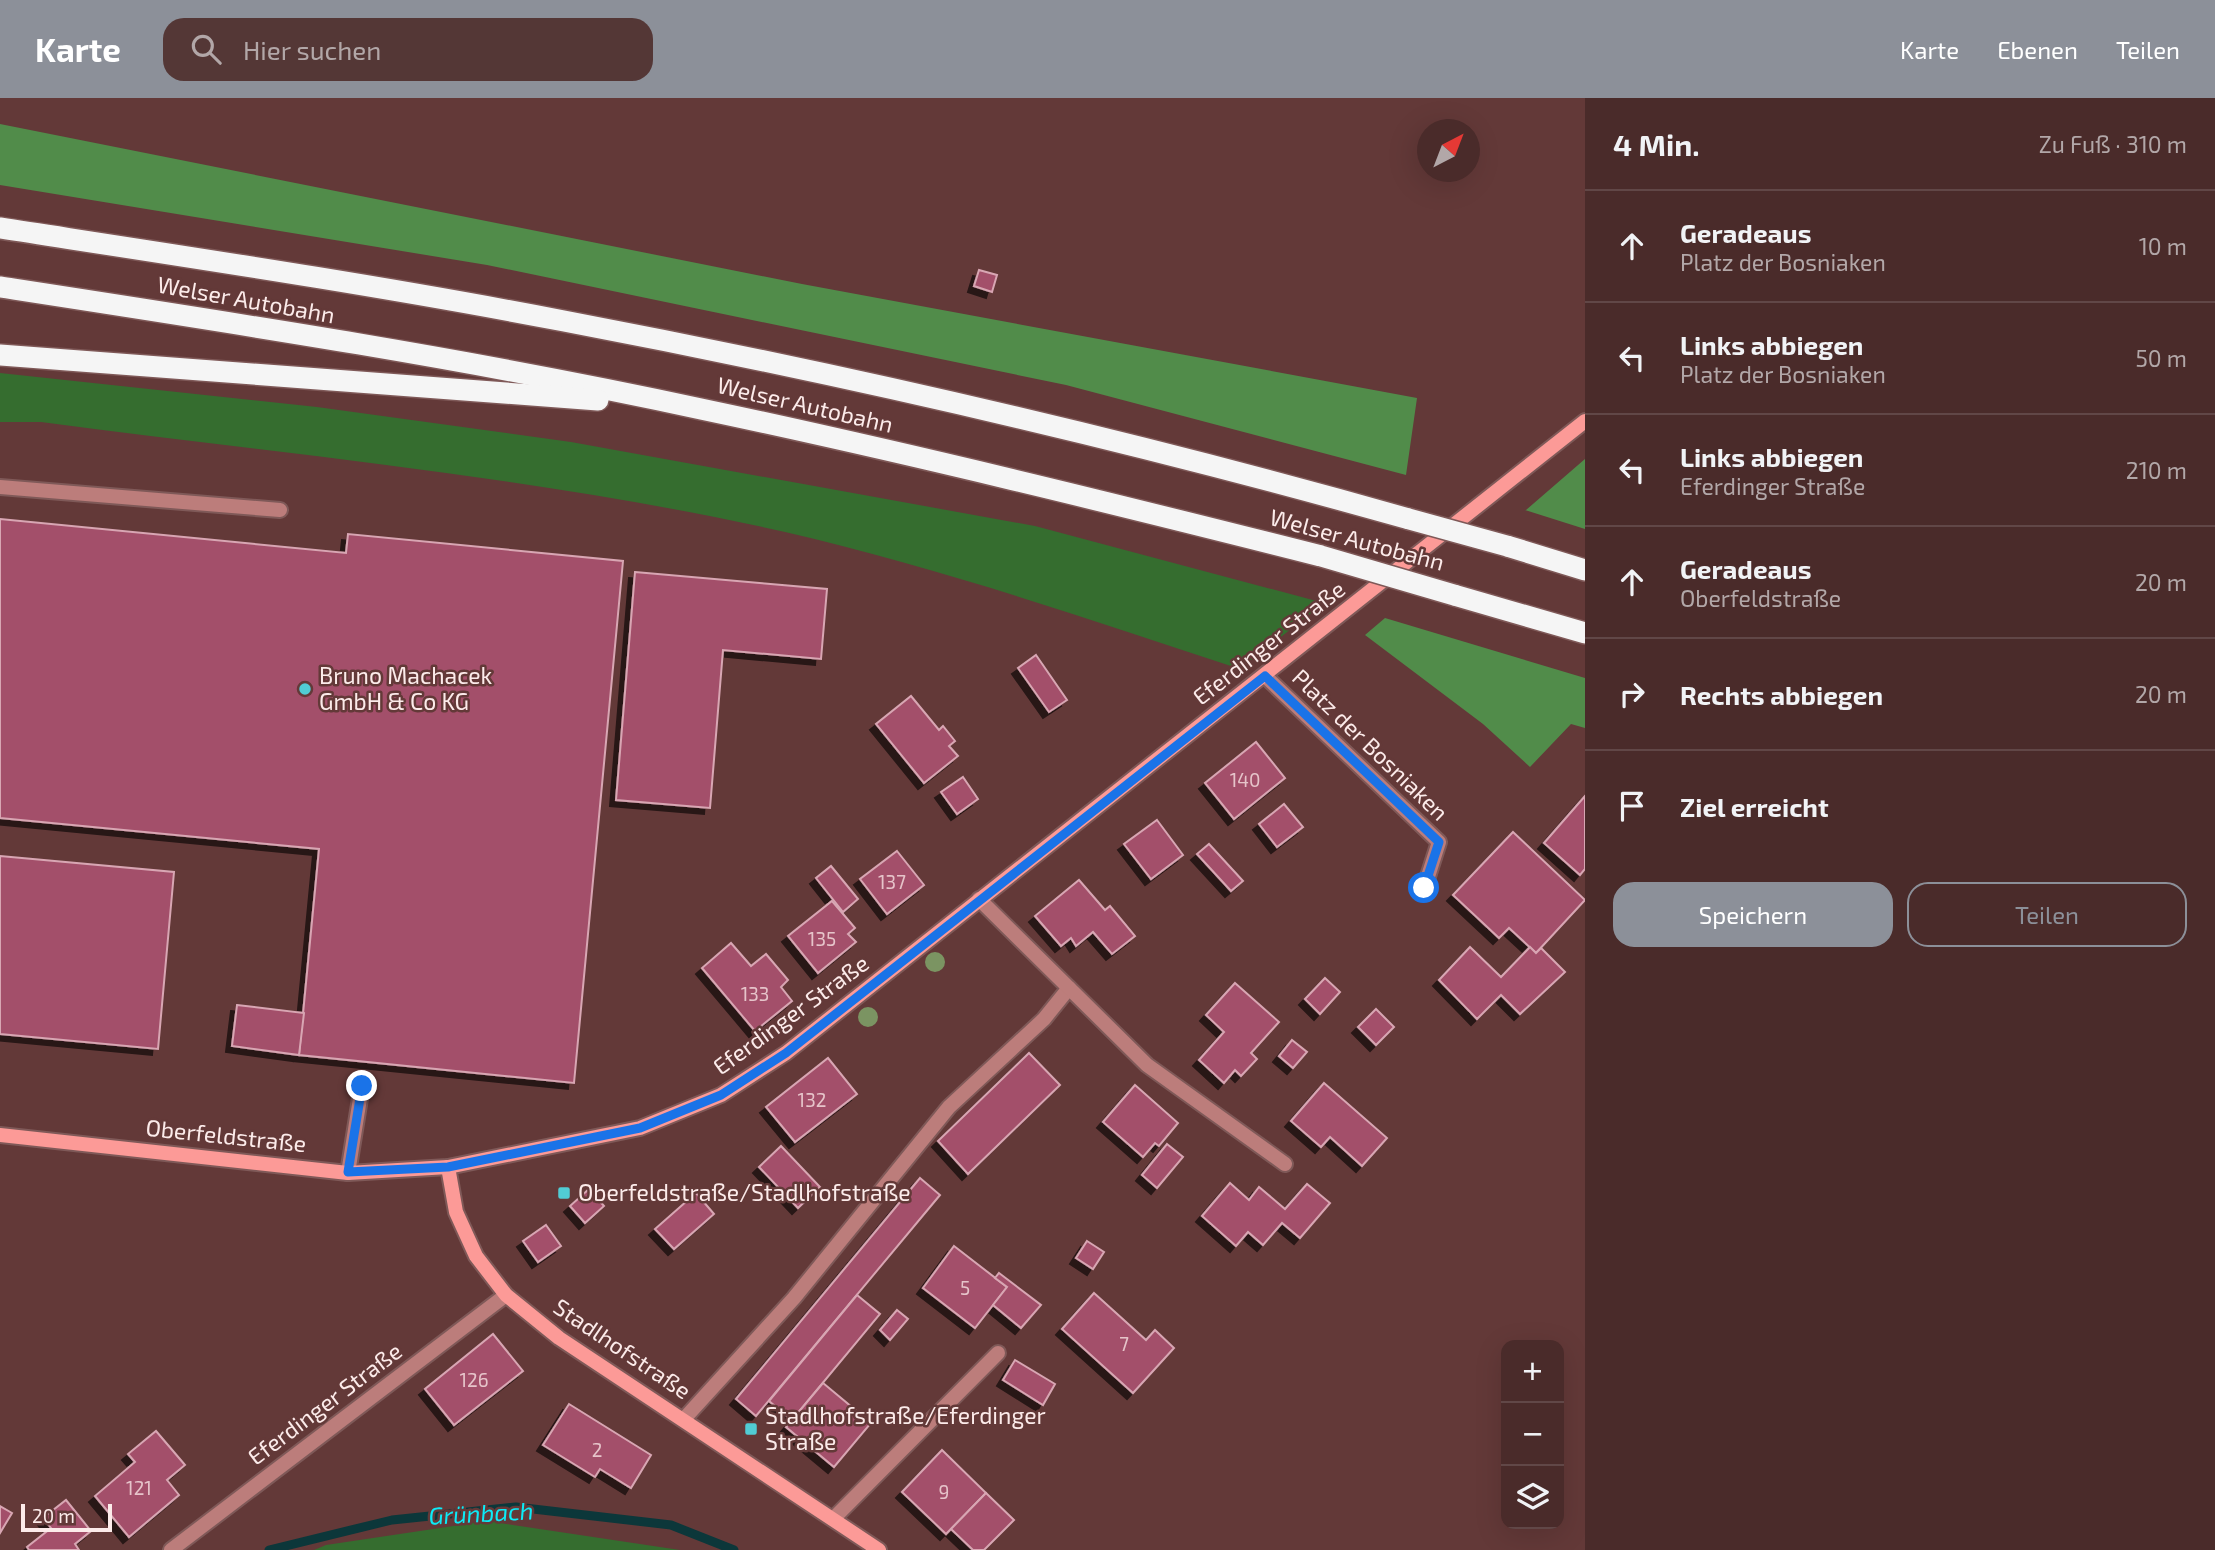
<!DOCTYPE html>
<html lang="de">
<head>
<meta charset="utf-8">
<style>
  :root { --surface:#4a2b2a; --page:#543736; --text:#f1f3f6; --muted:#b2a7a8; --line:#614747; --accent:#8c9099 }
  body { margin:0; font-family:"Exo 2",sans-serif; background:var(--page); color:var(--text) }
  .controls { position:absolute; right:21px; bottom:21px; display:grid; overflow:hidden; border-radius:14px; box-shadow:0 7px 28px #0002 }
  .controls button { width:63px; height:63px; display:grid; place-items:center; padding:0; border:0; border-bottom:2px solid var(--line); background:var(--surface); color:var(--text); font:35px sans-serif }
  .compass { position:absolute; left:1417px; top:21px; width:63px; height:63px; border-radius:50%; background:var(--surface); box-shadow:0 7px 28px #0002; rotate:42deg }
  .scale { position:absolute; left:21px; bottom:18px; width:91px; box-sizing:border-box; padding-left:7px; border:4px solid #fcebea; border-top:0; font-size:19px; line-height:24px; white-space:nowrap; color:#fcebea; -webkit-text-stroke:5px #633938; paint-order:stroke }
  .stop { position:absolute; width:21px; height:21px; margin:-16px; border:5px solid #1a73e8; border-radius:50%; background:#fff }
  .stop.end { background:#1a73e8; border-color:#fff; box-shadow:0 2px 7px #0008 }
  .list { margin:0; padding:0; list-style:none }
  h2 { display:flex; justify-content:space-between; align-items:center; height:91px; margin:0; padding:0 28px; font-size:30px }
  h2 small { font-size:23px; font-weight:400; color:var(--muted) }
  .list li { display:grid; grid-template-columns:46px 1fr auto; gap:21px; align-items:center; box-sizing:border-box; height:112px; padding:0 28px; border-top:2px solid var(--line) }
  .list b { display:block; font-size:26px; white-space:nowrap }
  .list p { margin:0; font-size:23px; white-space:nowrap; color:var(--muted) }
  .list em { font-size:23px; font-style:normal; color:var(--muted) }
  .actions { display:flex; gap:14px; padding:21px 28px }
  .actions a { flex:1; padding:16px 0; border:2px solid var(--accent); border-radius:21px; text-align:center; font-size:24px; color:var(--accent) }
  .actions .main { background:var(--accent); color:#fff }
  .icon { flex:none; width:38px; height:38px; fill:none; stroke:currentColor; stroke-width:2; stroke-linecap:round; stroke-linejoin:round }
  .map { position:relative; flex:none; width:1585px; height:1452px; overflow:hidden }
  header { display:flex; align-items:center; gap:42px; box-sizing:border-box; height:98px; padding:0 35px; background:var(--accent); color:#fff }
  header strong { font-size:33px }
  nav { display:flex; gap:38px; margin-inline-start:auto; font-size:24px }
  .search { width:490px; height:63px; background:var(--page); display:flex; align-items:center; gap:18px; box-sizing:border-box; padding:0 24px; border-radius:21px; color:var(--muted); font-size:26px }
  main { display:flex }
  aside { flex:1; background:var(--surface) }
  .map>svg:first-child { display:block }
  .green { fill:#356d2f }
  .forest { fill:#518c4a }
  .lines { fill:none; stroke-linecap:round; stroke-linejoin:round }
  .stream { stroke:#0c373a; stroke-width:9 }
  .building { fill:#a34f6a; stroke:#d8a6b3; stroke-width:2; filter:url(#shadow) }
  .lane-casing { stroke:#7f5958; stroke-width:18 }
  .street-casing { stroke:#7f5958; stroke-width:18 }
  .secondary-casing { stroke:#7f5958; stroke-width:18 }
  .highway-casing { stroke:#7f5958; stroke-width:24 }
  .lane { stroke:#bc7d7b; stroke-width:14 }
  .street { stroke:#bc7d7b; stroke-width:14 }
  .secondary { stroke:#fc9a97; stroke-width:14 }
  .highway { stroke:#f5f5f5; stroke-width:21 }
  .highway-bridge-casing { stroke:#7f5958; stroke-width:24; stroke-linecap:butt }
  .highway-bridge { stroke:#f5f5f5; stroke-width:21 }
  .tree { fill:#7b9462 }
  .route { stroke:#1a73e8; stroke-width:9 }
  .poi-dot { fill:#51ccd4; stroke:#633938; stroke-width:2.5 }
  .labels { text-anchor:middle; stroke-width:5; stroke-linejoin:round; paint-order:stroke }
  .number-label { font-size:19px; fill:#e6c4ca }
  .street-label { font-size:23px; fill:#fcebea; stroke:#633938 }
  .poi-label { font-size:23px; fill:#fcebea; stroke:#633938; text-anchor:start }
  .water-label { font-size:24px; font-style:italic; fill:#0cebf7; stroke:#633938 }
</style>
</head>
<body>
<header>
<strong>Karte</strong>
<div class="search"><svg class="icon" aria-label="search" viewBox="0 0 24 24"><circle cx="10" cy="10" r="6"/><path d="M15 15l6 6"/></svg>Hier suchen</div>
<nav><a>Karte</a><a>Ebenen</a><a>Teilen</a></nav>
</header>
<main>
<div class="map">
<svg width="1585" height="1452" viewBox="0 0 1585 1452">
  <defs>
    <filter id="shadow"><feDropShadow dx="-6" dy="6" stdDeviation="0" flood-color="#0009"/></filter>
  </defs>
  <rect width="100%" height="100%" fill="#633938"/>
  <g class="green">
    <path d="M0,275l317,34 254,35 464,84 289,77 -84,66c-152,-50 -299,-101 -455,-137 -244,-55 -496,-77 -744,-110h-41z"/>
    <polygon points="487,1423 680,1452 314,1452 326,1447"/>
  </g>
  <g class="forest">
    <polygon points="0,26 802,186 1417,300 1406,377 1066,287 487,167 0,87"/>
    <polygon points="1585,361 1585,431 1525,412 1526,412"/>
    <polygon points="1385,520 1585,580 1585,630 1571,626 1530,669 1483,626 1365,537"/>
  </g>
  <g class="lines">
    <polyline class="stream" points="269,1452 392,1422 516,1409 671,1427 734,1452"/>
  </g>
  <g class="building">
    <polygon points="979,172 997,177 992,194 974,188"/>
    <polygon points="0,421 346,455 348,436 623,463 574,985 299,957 319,751 0,720"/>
    <polygon points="635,474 827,491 821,561 723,552 710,710 616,702"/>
    <polygon points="1036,557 1067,602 1049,614 1018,570"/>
    <polygon points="911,598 939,632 943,628 955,643 949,648 958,658 924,685 876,626"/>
    <polygon points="1256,644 1285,680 1234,721 1205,685"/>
    <polygon points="963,679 978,701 957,716 941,694"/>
    <polygon points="1585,698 1585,771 1580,777 1544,745"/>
    <polygon points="1284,706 1303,729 1277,749 1259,726"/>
    <polygon points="1157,722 1183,757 1151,781 1124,746"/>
    <polygon points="1513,734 1585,802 1536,855 1509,830 1499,840 1453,797"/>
    <polygon points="1209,746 1243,783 1231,793 1197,756"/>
    <polygon points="897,753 924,787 887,816 860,781"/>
    <polygon points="0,758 174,774 158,951 0,936"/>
    <polygon points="831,768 858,801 843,814 816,780"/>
    <polygon points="1079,782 1105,812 1110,808 1135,838 1112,856 1093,834 1076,848 1071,840 1061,848 1035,818"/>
    <polygon points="832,803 855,830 848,836 856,844 818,875 788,838"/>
    <polygon points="731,845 751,868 766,856 788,882 781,889 792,903 755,933 702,870"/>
    <polygon points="1470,849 1501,879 1530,849 1536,855 1541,850 1565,874 1520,916 1501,897 1477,921 1439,882"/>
    <polygon points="1325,880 1340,894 1320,916 1305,901"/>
    <polygon points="1235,885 1279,924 1251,955 1257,961 1241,978 1235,972 1224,985 1199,962 1224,934 1206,917"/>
    <polygon points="237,907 304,915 299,957 232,948"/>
    <polygon points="1376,911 1394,929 1376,947 1358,929"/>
    <polygon points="1292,942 1307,954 1293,970 1279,958"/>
    <polygon points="1029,955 1060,987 968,1076 938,1043"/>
    <polygon points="828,960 857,996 795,1044 766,1009"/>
    <polygon points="1324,985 1387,1040 1362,1068 1330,1039 1321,1049 1291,1023"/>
    <polygon points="1135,987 1178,1025 1159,1048 1155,1045 1143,1059 1103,1024"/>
    <polygon points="1167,1046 1183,1059 1157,1090 1142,1077"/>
    <polygon points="781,1048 820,1089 798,1110 759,1069"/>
    <polygon points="920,1080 940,1097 756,1318 736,1301"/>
    <polygon points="1230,1085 1249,1102 1259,1089 1285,1111 1307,1086 1330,1105 1300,1140 1282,1125 1263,1147 1248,1134 1236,1148 1202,1118"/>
    <polygon points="589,1091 604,1108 585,1125 570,1108"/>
    <polygon points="696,1095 714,1116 674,1151 655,1131"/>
    <polygon points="546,1127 561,1148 538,1164 523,1143"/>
    <polygon points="1087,1143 1104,1154 1093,1171 1076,1160"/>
    <polygon points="954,1148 1007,1189 975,1230 923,1190"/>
    <polygon points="999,1175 1041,1207 1021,1230 993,1207 1007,1189 995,1180"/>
    <polygon points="1094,1195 1146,1242 1155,1232 1174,1250 1133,1295 1062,1231"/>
    <polygon points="857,1197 880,1216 792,1322 769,1303"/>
    <polygon points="897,1212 908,1221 890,1242 880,1232"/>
    <polygon points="493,1236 523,1273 454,1327 425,1291"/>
    <polygon points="1015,1262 1055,1286 1043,1307 1003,1282"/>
    <polygon points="823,1285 871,1325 834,1369 786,1329"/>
    <polygon points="569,1306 651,1357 631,1390 600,1371 595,1379 543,1347"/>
    <polygon points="156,1333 185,1367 167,1382 179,1397 129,1439 95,1398 135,1364 128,1356"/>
    <polygon points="942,1352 986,1395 946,1436 902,1394"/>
    <polygon points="986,1395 1014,1422 984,1452 973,1452 951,1431"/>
    <polygon points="66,1402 91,1433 75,1446 79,1452 29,1452 27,1449 51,1430 43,1420"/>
    <polygon points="0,1408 12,1415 0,1435"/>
  </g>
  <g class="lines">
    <defs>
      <g id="lane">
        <polyline points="0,389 280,412"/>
        <polyline points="1265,578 1439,744 1424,791"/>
        <polyline points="348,1075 362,988"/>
        <polyline points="684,1321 794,1200 949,1009 1044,921 1069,890"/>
      </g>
      <g id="street">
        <polyline points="979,801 1147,967 1285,1066"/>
        <polyline points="833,1421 998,1255"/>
        <polyline points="171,1452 506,1197"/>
      </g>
      <g id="secondary">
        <polyline points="0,1037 348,1075 448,1069 640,1030 721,997 786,955 1585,323"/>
        <polyline points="448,1069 456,1114 476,1158 506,1197 559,1240 879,1452"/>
      </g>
      <g id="highway">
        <path d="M0,130c188,29 377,57 564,93 284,54 566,119 845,198"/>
        <path d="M0,189c234,36 470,72 701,122 208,44 414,95 620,147"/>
        <polyline points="0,257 598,302"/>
        <polyline points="1507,448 1585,472"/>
        <polyline points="1454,497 1585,535"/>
      </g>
    </defs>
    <use href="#lane" class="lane-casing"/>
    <use href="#street" class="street-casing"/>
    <use href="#secondary" class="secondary-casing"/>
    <use href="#highway" class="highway-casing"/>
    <use href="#lane" class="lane"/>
    <use href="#street" class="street"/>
    <use href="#secondary" class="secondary"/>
    <use href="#highway" class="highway"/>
    <defs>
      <g id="highway-bridge">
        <polyline points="1409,421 1507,448"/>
        <polyline points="1321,458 1454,497"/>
      </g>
    </defs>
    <use href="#highway-bridge" class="highway-bridge-casing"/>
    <use href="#highway-bridge" class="highway-bridge"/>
  </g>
  <g class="tree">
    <circle cx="935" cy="864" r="10"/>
    <circle cx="868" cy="919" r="10"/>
  </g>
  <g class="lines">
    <polyline class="route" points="362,988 348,1074 448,1069 640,1030 721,997 786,955 1265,578 1439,744 1424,790"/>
  </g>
  <g class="poi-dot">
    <circle cx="305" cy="591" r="7"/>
    <rect x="557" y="1088" width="14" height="14" rx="3.5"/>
    <rect x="744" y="1324" width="14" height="14" rx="3.5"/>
  </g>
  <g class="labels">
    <g class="number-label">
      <text x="1245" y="689">140</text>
      <text x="892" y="791">137</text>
      <text x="822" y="848">135</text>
      <text x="755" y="903">133</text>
      <text x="812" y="1009">132</text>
      <text x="965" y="1197">5</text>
      <text x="1124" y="1253">7</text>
      <text x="474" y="1289">126</text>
      <text x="597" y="1359">2</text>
      <text x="139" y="1397">121</text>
      <text x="944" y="1401">9</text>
    </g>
    <g class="street-label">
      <text transform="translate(246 202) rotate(10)" y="8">Welser Autobahn</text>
      <text transform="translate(805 307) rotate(13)" y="8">Welser Autobahn</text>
      <text transform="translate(1357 442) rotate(15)" y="8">Welser Autobahn</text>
      <text transform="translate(1269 545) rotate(-38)" y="8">Eferdinger Straße</text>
      <text transform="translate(1370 647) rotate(44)" y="8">Platz der Bosniaken</text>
      <text transform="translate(791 917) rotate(-36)" y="8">Eferdinger Straße</text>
      <text transform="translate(226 1038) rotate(6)" y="8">Oberfeldstraße</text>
      <text transform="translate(622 1251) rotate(34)" y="8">Stadlhofstraße</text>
      <text transform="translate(325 1306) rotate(-37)" y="8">Eferdinger Straße</text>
    </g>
    <g class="poi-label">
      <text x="319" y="586">Bruno Machacek<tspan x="319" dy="26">GmbH &amp; Co KG</tspan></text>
      <text x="578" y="1103">Oberfeldstraße/Stadlhofstraße</text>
      <text x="765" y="1326">Stadlhofstraße/Eferdinger<tspan x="765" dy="26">Straße</tspan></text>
    </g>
    <g class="water-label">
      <text transform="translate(481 1416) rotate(-3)" y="8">Grünbach</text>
    </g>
  </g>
</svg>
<div class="controls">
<button>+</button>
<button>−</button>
<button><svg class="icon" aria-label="layers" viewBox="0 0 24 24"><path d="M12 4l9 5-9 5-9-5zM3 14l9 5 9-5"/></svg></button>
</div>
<svg class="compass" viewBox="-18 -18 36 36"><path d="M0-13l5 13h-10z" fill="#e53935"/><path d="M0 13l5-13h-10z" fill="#b2a7a8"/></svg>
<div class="scale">20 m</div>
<div class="stop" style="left:1424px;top:790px"></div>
<div class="stop end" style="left:362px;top:988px"></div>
</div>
<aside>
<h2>4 Min.<small>Zu Fuß · 310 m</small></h2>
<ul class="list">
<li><svg class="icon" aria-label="ahead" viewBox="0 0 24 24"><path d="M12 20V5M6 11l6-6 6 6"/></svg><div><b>Geradeaus</b><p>Platz der Bosniaken</p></div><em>10 m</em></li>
<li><svg class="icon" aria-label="left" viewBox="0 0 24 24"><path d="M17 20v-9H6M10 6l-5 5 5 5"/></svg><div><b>Links abbiegen</b><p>Platz der Bosniaken</p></div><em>50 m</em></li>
<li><svg class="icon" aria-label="left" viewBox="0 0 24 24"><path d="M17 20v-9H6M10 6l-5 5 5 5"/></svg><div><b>Links abbiegen</b><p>Eferdinger Straße</p></div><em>210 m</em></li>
<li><svg class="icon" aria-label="ahead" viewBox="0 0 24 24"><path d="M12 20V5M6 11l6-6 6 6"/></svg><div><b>Geradeaus</b><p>Oberfeldstraße</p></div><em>20 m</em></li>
<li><svg class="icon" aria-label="right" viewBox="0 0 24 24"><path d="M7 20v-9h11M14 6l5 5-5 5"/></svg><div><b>Rechts abbiegen</b></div><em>20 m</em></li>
<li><svg class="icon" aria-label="arrive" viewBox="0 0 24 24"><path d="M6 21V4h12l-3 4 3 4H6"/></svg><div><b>Ziel erreicht</b></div></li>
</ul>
<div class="actions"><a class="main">Speichern</a><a>Teilen</a></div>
</aside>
</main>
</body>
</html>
